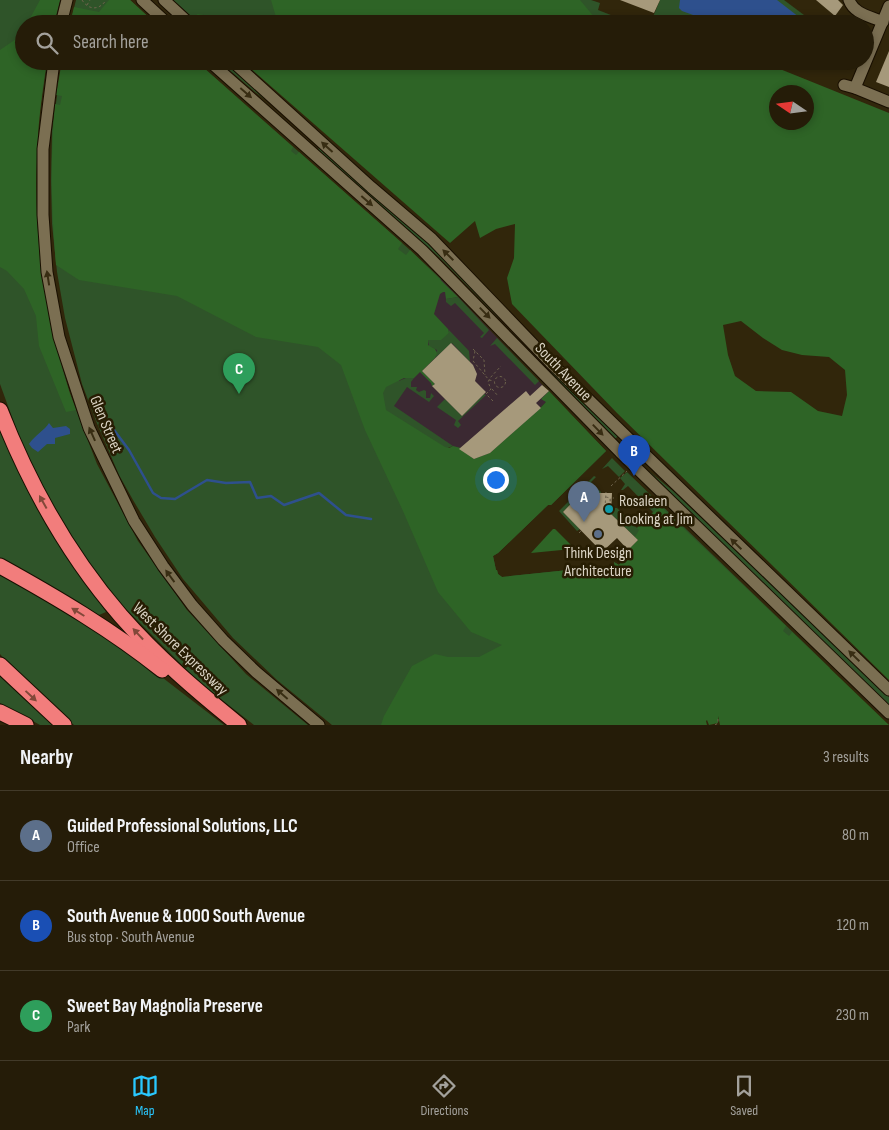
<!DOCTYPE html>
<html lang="en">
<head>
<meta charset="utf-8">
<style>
  :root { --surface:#251c08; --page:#2d2512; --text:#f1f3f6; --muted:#a3a19c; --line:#423a29; --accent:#29c8ff }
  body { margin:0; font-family:"Sofia Sans Condensed",sans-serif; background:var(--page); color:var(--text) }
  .compass { position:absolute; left:769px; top:85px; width:45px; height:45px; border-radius:50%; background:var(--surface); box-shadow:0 2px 8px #0003; rotate:283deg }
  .you { position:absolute; left:495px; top:479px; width:18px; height:18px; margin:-12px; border:4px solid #fff; border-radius:50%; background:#1a73e8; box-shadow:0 0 0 8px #1a73e833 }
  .badge { display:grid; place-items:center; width:32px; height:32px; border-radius:50%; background:var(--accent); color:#fff; font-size:16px; font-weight:700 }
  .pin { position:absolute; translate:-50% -41px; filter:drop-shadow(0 1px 2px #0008) }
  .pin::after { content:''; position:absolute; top:26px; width:18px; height:15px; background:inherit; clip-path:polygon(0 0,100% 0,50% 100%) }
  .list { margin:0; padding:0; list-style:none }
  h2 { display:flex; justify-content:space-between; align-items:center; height:65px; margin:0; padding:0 20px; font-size:21px }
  h2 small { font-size:16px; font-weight:400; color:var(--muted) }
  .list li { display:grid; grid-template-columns:32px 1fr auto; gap:15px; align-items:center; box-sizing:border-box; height:90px; padding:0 20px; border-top:1px solid var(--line) }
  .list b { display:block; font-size:19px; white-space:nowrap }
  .list p { margin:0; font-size:16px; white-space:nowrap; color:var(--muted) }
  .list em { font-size:16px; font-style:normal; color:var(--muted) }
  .icon { flex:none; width:28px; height:28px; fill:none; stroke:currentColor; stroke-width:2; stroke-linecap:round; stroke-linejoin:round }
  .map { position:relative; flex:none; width:889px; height:725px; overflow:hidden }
  .search { position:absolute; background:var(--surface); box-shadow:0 2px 8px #0003; left:15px; right:15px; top:15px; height:55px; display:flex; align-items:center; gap:12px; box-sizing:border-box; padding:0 18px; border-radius:28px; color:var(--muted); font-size:19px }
  .sheet { height:335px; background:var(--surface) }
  nav { display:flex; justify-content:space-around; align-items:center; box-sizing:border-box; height:70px; border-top:1px solid var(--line); background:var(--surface); font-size:14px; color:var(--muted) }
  nav a { display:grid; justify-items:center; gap:2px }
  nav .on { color:var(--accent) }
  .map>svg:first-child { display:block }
  .commercial { fill:#3b2932 }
  .green { fill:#2f5429 }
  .forest { fill:#2e6426; fill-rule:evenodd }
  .water { fill:#2e508d }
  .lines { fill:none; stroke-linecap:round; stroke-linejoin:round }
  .stream { stroke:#2e508d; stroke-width:2.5 }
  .building { fill:#a6997b }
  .minor-casing { stroke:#190f00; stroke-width:13 }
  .highway-casing { stroke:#190f00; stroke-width:17 }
  .path { stroke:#6d634c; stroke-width:1; stroke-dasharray:2.5 2.5; stroke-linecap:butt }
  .minor { stroke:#7b6f52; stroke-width:11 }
  .highway { stroke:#f27d7c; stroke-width:15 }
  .oneway { fill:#382d13 }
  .oneway2 { fill:#824839 }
  .culture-dot { fill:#0f9aa8; stroke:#271d03; stroke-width:2 }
  .service-dot { fill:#5c6f8a; stroke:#271d03; stroke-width:2 }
  .labels { text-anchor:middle; stroke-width:5; stroke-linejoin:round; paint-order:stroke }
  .street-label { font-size:16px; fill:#dad3c4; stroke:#271d03 }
  .poi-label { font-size:16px; fill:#dad3c4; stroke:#271d03; text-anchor:start }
</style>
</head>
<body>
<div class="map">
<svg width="889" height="725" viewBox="0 0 889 725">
  <rect width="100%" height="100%" fill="#31260b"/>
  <polygon class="commercial" points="441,279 553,396 490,453 474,459 386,410"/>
  <g class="green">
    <polygon points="0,0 60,0 54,24 24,24 24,61 47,61 38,125 35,200 41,270 53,334 70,394 97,464 138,541 187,610 246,674 308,725 254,725 199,682 110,593 67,534 29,464 0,384"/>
    <polygon points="76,0 130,0 156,24 70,24"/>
    <polygon points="173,0 591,0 600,3 598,10 634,24 200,24"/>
    <polygon points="660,0 784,0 816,24 650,24"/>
    <polygon points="62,61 196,61 410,250 441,279 399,381 408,377 414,378 411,382 411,387 417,387 416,390 419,392 424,390 426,391 426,398 430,398 431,393 434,396 429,402 407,387 394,406 453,446 448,448 474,459 490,453 553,396 606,451 551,505 548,505 498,553 493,556 496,570 497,570 498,574 502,577 597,567 597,569 615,567 614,562 619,565 627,555 625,553 638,540 611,514 611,508 617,508 637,528 653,512 628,486 623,490 621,490 625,484 620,478 627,472 830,668 677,725 332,725 277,680 233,638 183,579 155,537 133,500 119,475 96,421 82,384 65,318 57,272 52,224 51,181 52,131"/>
    <polygon points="219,61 227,63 274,106 255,92"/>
    <polygon points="317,144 443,255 501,318 498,317 439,257 319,150"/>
    <polygon points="458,297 489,330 482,338 480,337 484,333 455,303 451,306 446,302 446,299"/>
    <polygon points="448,329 469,351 470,362 452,343 435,358 437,350 429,346 428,341 429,340 436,340 449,333"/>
    <polygon points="497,338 539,381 535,385 495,344 490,346"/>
    <polygon points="551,370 613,429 618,436 615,439 551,373"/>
    <polygon points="484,394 486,395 458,421 461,425 458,428 454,425 456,420 437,407 445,399 462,416"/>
    <polygon points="0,429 13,461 49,525 106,612 99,615 0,558"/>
    <polygon points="612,458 625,471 619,477 608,466 602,469"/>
    <polygon points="650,472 673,491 889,697 889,705 671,496 649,474"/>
    <polygon points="594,476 596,477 591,482 601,492 601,503 586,489 563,512 580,529 577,531 559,511"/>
    <polygon points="0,570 111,638 224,725 74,725 23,680 0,654"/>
    <polygon points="0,673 15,689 57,725 40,725 0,703"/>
  </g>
  <g class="forest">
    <polygon points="40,0 60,0 54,24 27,24"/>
    <polygon points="109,0 130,0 156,24 70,24 74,7 99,12"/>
    <polygon points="271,0 580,0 595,18 609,24 278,24"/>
    <polygon points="197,14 216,17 225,24 200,24"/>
    <path d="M24,31v30h23c-20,116 -13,239 29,349l-10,2 -27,-66 -3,-30 -12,-27 -17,-18 -7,-4v-217l22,-15z"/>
    <path d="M62,61h134l97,86 -2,4 5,4 3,-3 103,91 -4,6 8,6 4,-5 48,47 -12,2 -1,-7h-2l-3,2 -6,20 14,15 1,4 -8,7h-12l-1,1v4l7,4 2,4 -2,5 -13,13 13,13 -3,2 -1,-3 -11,-11 -6,6h-10l-18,9 -3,6 3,17 59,37 4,1 4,-2 8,2 -1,1 14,10 16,-6 49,-43 7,-8 -5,-3 8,-8 57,60 -55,54h-3l-50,48 -5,3 3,14h1l1,4 4,3 95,-10v2l18,-2 -1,-5 5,3 8,-10 -2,-2 13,-13 -3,-3 4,-7 -2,-2 23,-22 126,120 -3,5 6,5 3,-4 97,93h-169l-2,-9v7l-9,2 -2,-5 -1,1 1,4h-326l3,-9 28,-50 23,-12 13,3h31l23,-12 -31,-13 -33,-40 -35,-81 -38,-81 -24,-65 -23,-18 -62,-10 -79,-41 -98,-16 -23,-15c-5,-54 -6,-107 -1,-161l5,1 2,-9 -6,-1z"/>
    <path d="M242,61h518l129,52v567l-272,-267 -105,-109 -5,-26 7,-20 1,-34 -19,5 -16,9 -5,-17 -25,22zM776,92h30v30h-30zM741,321l22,17 19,12 20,5 27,2 16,13 2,25 -5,21 -24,-5 -27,-19 -35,-1 -21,-15 -7,-21 -5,-30z"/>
    <polygon points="553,529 555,529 572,546 572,549 531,553"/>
  </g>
  <g class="water">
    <polygon points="680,0 777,0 808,24 718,24 682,11 679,8"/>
    <path d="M49,423l4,5 13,-2 4,3v5l-15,4v6h-8l-9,8 -6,-4 -3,-4c6,-9 16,-14 20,-21z"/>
  </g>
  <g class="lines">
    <polyline class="stream" points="103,421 108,422 129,450 153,493 161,498 175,499 207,480 226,483 250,482 257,498 271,496 284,505 319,493 346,515 371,519"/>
  </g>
  <g class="building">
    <polygon points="620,0 660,0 654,13"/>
    <polygon points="816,0 838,0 843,5 835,16"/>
    <polygon points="889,51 889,87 876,82"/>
    <polygon points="451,343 473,365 477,374 475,381 486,392 462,416 432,386 435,384 422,371"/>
    <polygon points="542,385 549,391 536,403 541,408 490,453 474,459 459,449 526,391 530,396"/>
    <polygon points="586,488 591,493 612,493 611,514 638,540 628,550 617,538 602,552 563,512"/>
  </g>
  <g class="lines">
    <defs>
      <g id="minor">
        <polyline points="142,0 168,24"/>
        <polyline points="164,0 190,24"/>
        <path d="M849,0c5,14 21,16 34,22"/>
        <polyline points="61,24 67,0"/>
        <polyline points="54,61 43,149 43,215 47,272 59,337 89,428 134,521 163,566 192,605 223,640 256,672 319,725"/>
        <polyline points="209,61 422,250 620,452 889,713"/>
        <polyline points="232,61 371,187 432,239 550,362 631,441 889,690"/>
        <polyline points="844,85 855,88 889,102"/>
        <polyline points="855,88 889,6"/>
      </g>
      <g id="highway">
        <path d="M0,410c29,74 69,146 121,206 36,41 76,75 118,109"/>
        <path d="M0,566c56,31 112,64 162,104"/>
        <polyline points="0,665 64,725"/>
        <polyline points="0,712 26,725"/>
      </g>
    </defs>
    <use href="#minor" class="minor-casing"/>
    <use href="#highway" class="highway-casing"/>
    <g class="path">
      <path d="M82,0c7,11 18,10 24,0"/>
      <polyline points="87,5 90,0"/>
      <polyline points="473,349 484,360 485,375"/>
      <polyline points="475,351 473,361 489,380 494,381"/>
      <circle cx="500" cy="382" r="5.5"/>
      <polyline points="492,389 498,396"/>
      <polyline points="493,401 486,394 491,389 488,382 490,378 501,366"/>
      <polyline points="611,486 627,471"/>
      <polyline points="606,497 610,498 610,505 611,498 614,498"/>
      <polyline points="605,508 606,492"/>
      <polyline points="579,533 581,531"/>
      <polyline points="715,725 718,723 718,718"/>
    </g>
    <use href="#minor" class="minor"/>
    <use href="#highway" class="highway"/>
  </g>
  <defs><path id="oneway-solid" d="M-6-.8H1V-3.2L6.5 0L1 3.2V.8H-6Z" transform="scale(1.25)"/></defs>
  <g class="oneway">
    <use href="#oneway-solid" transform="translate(246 93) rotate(41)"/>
    <use href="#oneway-solid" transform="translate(327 147) rotate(-138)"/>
    <use href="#oneway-solid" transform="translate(367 201) rotate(41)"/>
    <use href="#oneway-solid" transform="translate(448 255) rotate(-135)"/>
    <use href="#oneway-solid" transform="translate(48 278) rotate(-99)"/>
    <use href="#oneway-solid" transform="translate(485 313) rotate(46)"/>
    <use href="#oneway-solid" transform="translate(598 430) rotate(46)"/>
    <use href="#oneway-solid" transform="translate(92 434) rotate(-114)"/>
    <use href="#oneway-solid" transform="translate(736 544) rotate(-136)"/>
    <use href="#oneway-solid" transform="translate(170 576) rotate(-126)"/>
    <use href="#oneway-solid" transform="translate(854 656) rotate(-136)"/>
    <use href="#oneway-solid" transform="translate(282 694) rotate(-139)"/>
  </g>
  <g class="oneway2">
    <use href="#oneway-solid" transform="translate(43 502) rotate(-119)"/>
    <use href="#oneway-solid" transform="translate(78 612) rotate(-148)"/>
    <use href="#oneway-solid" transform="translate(138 634) rotate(-133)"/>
    <use href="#oneway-solid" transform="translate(31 696) rotate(43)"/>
  </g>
  <circle class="culture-dot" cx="609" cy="509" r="5"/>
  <circle class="service-dot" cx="598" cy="534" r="5"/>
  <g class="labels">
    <g class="street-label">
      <text transform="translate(564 371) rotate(46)" y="6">South Avenue</text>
      <text transform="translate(107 424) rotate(67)" y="6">Glen Street</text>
      <text transform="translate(181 648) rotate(44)" y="6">West Shore Expressway</text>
    </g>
    <g class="poi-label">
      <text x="619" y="506">Rosaleen<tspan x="619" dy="18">Looking at Jim</tspan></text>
      <text x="598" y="558" text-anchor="middle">Think Design<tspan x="598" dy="18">Architecture</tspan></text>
    </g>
  </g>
</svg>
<svg class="compass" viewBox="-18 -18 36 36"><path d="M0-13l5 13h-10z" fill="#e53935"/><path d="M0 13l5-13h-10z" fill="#a3a19c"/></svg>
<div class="you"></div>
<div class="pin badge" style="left:584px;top:522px;background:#5c6f8a">A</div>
<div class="pin badge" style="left:634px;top:476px;background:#1a4fb4">B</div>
<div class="pin badge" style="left:239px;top:394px;background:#2e9e5b">C</div>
<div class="search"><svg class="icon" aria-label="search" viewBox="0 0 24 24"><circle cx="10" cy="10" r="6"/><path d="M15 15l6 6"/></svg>Search here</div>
</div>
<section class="sheet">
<h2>Nearby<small>3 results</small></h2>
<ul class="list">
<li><span class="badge" style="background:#5c6f8a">A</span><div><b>Guided Professional Solutions, LLC</b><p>Office</p></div><em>80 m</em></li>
<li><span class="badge" style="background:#1a4fb4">B</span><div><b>South Avenue &amp; 1000 South Avenue</b><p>Bus stop · South Avenue</p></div><em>120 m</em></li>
<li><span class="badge" style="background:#2e9e5b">C</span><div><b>Sweet Bay Magnolia Preserve</b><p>Park</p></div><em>230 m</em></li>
</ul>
</section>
<nav>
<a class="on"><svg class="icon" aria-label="map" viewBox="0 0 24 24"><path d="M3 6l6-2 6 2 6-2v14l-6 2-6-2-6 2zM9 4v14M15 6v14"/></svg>Map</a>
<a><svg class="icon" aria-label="directions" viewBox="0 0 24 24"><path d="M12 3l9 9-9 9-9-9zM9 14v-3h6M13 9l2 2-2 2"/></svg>Directions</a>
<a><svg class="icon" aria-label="saved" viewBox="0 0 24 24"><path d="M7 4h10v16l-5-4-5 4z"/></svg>Saved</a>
</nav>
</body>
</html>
